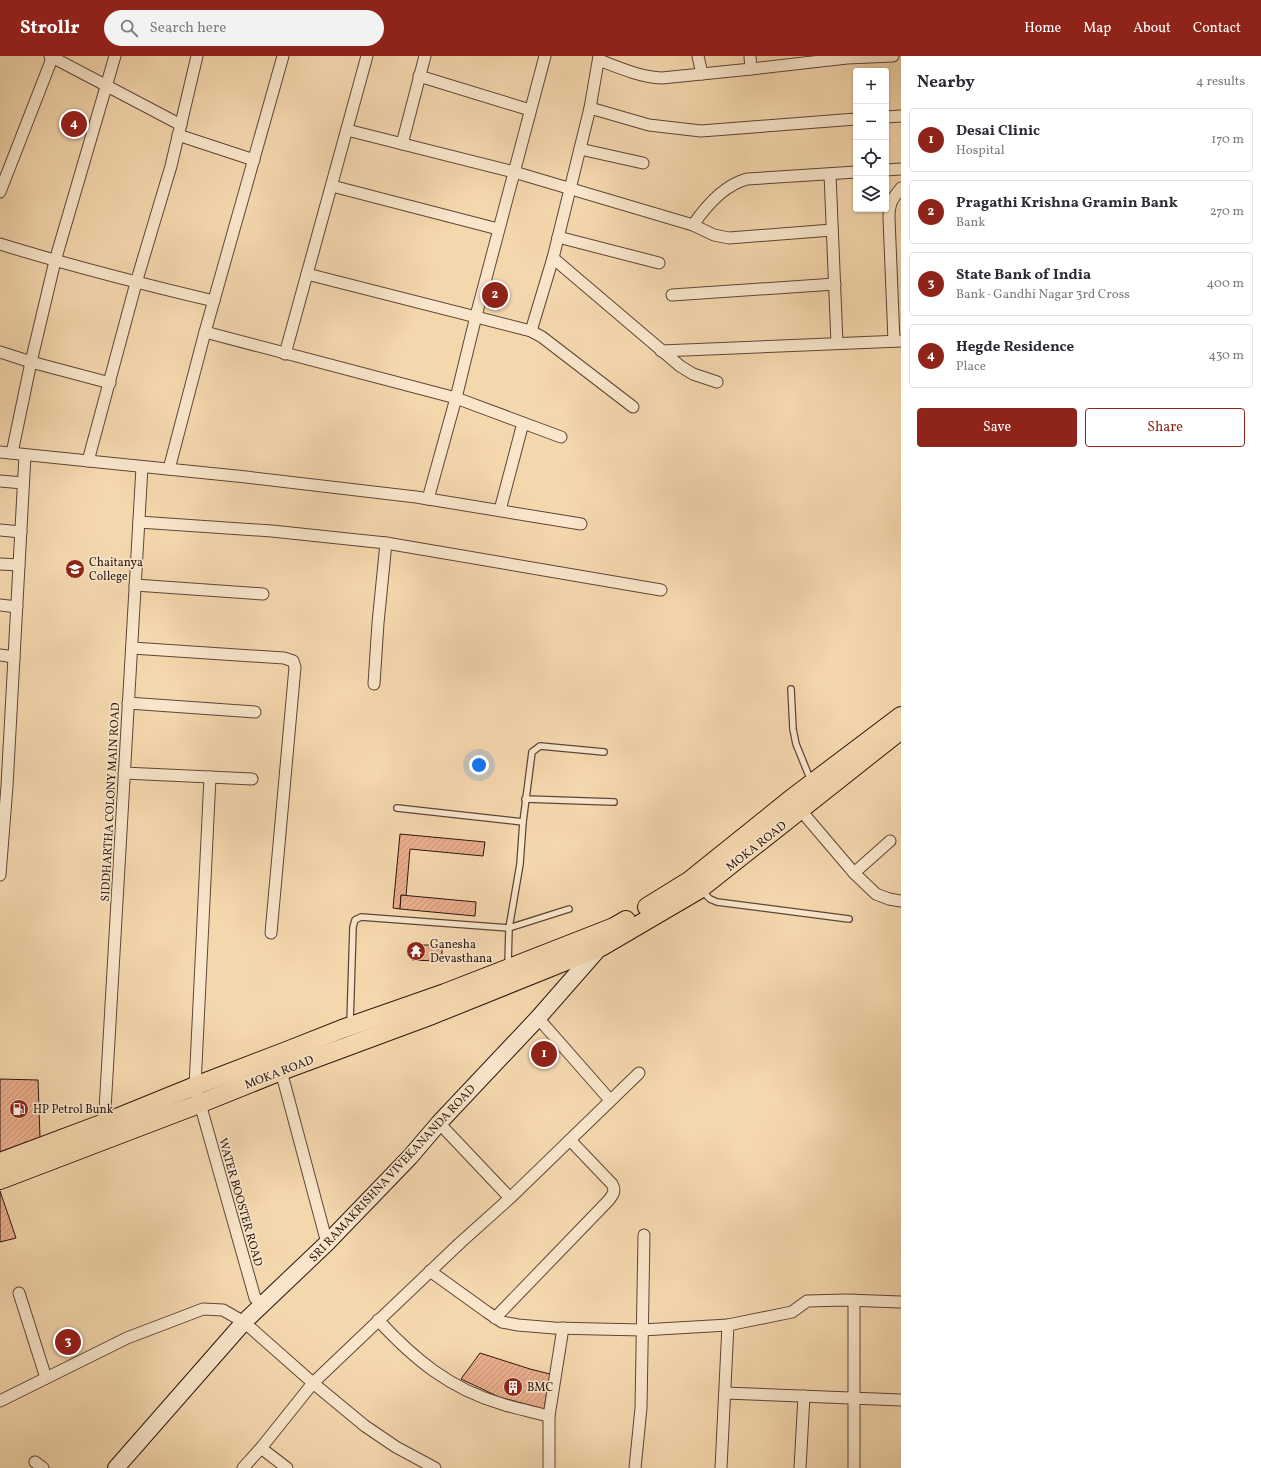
<!DOCTYPE html>
<html lang="en">
<head>
<meta charset="utf-8">
<style>
  :root { --surface:#fff; --page:#f2f2f3; --text:#2b2b33; --muted:#7c7c81; --line:#e1e1e2; --accent:#8f2418 }
  body { margin:0; font-family:Vollkorn,serif; background:var(--page); color:var(--text) }
  .controls { position:absolute; right:12px; top:12px; display:grid; overflow:hidden; border-radius:4px; box-shadow:0 1px 3px #0004 }
  .controls button { width:36px; height:36px; display:grid; place-items:center; padding:0; border:0; border-bottom:1px solid var(--line); background:var(--surface); color:var(--text); font:20px sans-serif }
  .you { position:absolute; left:479px; top:709px; width:14px; height:14px; margin:-10px; border:3px solid #fff; border-radius:50%; background:#1a73e8; box-shadow:0 0 0 6px #1a73e833 }
  .badge { display:grid; place-items:center; width:26px; height:26px; border-radius:50%; background:var(--accent); color:#fff; font-size:13px; font-weight:700 }
  .pin { position:absolute; translate:-50% -50%; border:2px solid #fff; box-shadow:0 1px 4px #0006 }
  .list { margin:0; padding:0; list-style:none }
  h2 { display:flex; justify-content:space-between; align-items:center; height:52px; margin:0; padding:0 16px; font-size:17px }
  h2 small { font-size:13px; font-weight:400; color:var(--muted) }
  .list li { display:grid; grid-template-columns:26px 1fr auto; gap:12px; align-items:center; box-sizing:border-box; height:64px; margin:0 8px 8px; padding:0 8px; border:1px solid var(--line); border-radius:4px }
  .list b { display:block; font-size:15px; white-space:nowrap }
  .list p { margin:0; font-size:13px; white-space:nowrap; color:var(--muted) }
  .list em { font-size:13px; font-style:normal; color:var(--muted) }
  .actions { display:flex; gap:8px; padding:12px 16px }
  .actions a { flex:1; padding:9px 0; border:1px solid var(--accent); border-radius:4px; text-align:center; font-size:14px; color:var(--accent) }
  .actions .main { background:var(--accent); color:#fff }
  .icon { flex:none; width:22px; height:22px; fill:none; stroke:currentColor; stroke-width:2; stroke-linecap:round; stroke-linejoin:round }
  .map { position:relative; flex:none; width:901px; height:1412px; overflow:hidden }
  header { display:flex; align-items:center; gap:24px; box-sizing:border-box; height:56px; padding:0 20px; background:var(--accent); color:#fff }
  header strong { font-size:19px }
  nav { display:flex; gap:22px; margin-inline-start:auto; font-size:14px }
  .search { width:280px; height:36px; background:var(--page); display:flex; align-items:center; gap:10px; box-sizing:border-box; padding:0 14px; border-radius:22px; color:var(--muted); font-size:15px }
  main { display:flex }
  aside { flex:1; background:var(--surface) }
  .map>svg:first-child { display:block }
  .building { fill:url(#building-hatch); stroke:#2b160e }
  .lines { fill:none; stroke-linecap:round; stroke-linejoin:round }
  .lane-casing { stroke:#5e4636; stroke-width:8 }
  .street-casing { stroke:#5e4636; stroke-width:13 }
  .secondary-casing { stroke:#2b160e; stroke-width:18 }
  .primary-casing { stroke:#2b160e; stroke-width:20 }
  .lane { stroke:#f8e5ca; stroke-width:5.5 }
  .street { stroke:#f8e5ca; stroke-width:11 }
  .secondary { stroke:#f8e5ca; stroke-width:16 }
  .primary { stroke:#f5d7ae; stroke-width:18 }
  .labels { text-anchor:middle; stroke-width:3.5; stroke-linejoin:round; paint-order:stroke }
  .poi-label { font-size:12px; fill:#2b160e; stroke:#f8e5ca; text-anchor:start }
  .street-label { font-size:12px; fill:#2b160e; stroke:#f8e5ca }
</style>
</head>
<body>
<header>
<strong>Strollr</strong>
<div class="search"><svg class="icon" aria-label="search" viewBox="0 0 24 24"><circle cx="10" cy="10" r="6"/><path d="M15 15l6 6"/></svg>Search here</div>
<nav><a>Home</a><a>Map</a><a>About</a><a>Contact</a></nav>
</header>
<main>
<div class="map">
<svg width="901" height="1412" viewBox="0 0 901 1412">
  <defs>
    <pattern id="building-hatch" width="6" height="6" patternUnits="userSpaceOnUse"><rect width="6" height="6" fill="#ecaf8e"/><path d="M-1 1l2-2M0 6l6-6M5 7l2-2" fill="none" stroke="#cb9679"/></pattern>
  </defs>
  <rect width="100%" height="100%" fill="#f5d7ae"/>
  <filter id="stains"><feTurbulence type="fractalNoise" baseFrequency=".005" numOctaves="4"/><feColorMatrix values="0 0 0 0 .2 0 0 0 0 .09 0 0 0 0 .02 0 0 0 .5 -.17"/></filter>
  <radialGradient id="worn" r=".72"><stop offset=".6" stop-color="#630" stop-opacity="0"/><stop offset="1" stop-color="#630" stop-opacity=".3"/></radialGradient>
  <g class="building">
    <polygon points="68,55 87,62 80,80 61,74"/>
    <polygon points="400,778 485,786 483,800 410,793 406,840 401,839 400,853 393,852"/>
    <polygon points="401,839 476,846 475,860 400,853"/>
    <polygon points="412,889 437,889 437,892 442,892 442,901 437,901 437,905 412,904"/>
    <polygon points="0,1023 38,1024 40,1082 0,1099"/>
    <polygon points="0,1135 16,1182 0,1186"/>
    <polygon points="480,1297 530,1313 550,1318 544,1353 499,1341 461,1323"/>
  </g>
  <g class="lines">
    <defs>
      <g id="lane">
        <polyline points="791,633 793,673 796,688 811,725"/>
        <polyline points="525,743 614,746"/>
        <polyline points="397,752 523,766"/>
        <polyline points="702,835 710,843 717,846 849,863"/>
        <polyline points="508,909 509,872 520,808 523,766 532,696 540,690 604,696"/>
        <polyline points="350,968 353,871 355,864 361,861 509,872 569,853"/>
      </g>
      <g id="street">
        <polyline points="50,0 181,69"/>
        <polyline points="698,0 702,18"/>
        <path d="M599,4c21,8 41,17 63,18l89,-9 -1,-13"/>
        <polyline points="751,13 847,2 893,0"/>
        <polyline points="419,20 530,54"/>
        <polyline points="590,52 649,69 701,75 856,63"/>
        <polyline points="886,61 901,60"/>
        <polyline points="347,74 514,116 693,169 714,179 729,182 832,174"/>
        <polyline points="178,79 254,104"/>
        <polyline points="402,88 425,0"/>
        <polyline points="580,93 643,107"/>
        <polyline points="886,114 901,113"/>
        <polyline points="830,118 837,287"/>
        <polyline points="332,130 498,173"/>
        <polyline points="0,136 53,0"/>
        <path d="M693,169c13,-19 31,-40 54,-46l109,-7"/>
        <polyline points="558,181 659,207"/>
        <path d="M0,188c71,22 142,40 214,57"/>
        <polyline points="553,202 680,310 693,318 717,326"/>
        <polyline points="307,218 531,275 542,281 633,351"/>
        <polyline points="672,239 835,228"/>
        <polyline points="531,275 553,202 590,52 599,0"/>
        <polyline points="205,276 456,342 561,381"/>
        <path d="M894,285l-5,-123c0,-15 3,-19 12,-30"/>
        <polyline points="661,295 901,285"/>
        <polyline points="0,296 31,306 110,327"/>
        <polyline points="285,298 367,0"/>
        <polyline points="0,396 246,421 416,441 581,468"/>
        <polyline points="12,397 31,306 55,205 115,0"/>
        <polyline points="88,405 136,227 171,110 197,0"/>
        <polyline points="169,413 205,276 283,0"/>
        <polyline points="0,425 23,427"/>
        <polyline points="428,443 456,342 477,256 545,0"/>
        <polyline points="500,454 523,367"/>
        <polyline points="139,466 272,475 386,487 661,534"/>
        <polyline points="0,474 21,476"/>
        <polyline points="0,508 19,509"/>
        <polyline points="135,529 263,538"/>
        <polyline points="0,549 17,551"/>
        <polyline points="132,592 284,602 293,605 295,611 271,877"/>
        <polyline points="0,599 14,601"/>
        <polyline points="374,628 378,567 386,487"/>
        <polyline points="128,647 255,656"/>
        <polyline points="124,717 252,723"/>
        <polyline points="210,721 195,1030 255,1242 263,1248"/>
        <polyline points="797,750 854,817 876,838 889,843 901,845"/>
        <polyline points="854,817 890,785"/>
        <polyline points="0,819 7,730 25,399"/>
        <polyline points="538,962 610,1044"/>
        <polyline points="281,1015 327,1187"/>
        <polyline points="439,1067 510,1142"/>
        <polyline points="104,1071 142,411"/>
        <polyline points="430,1215 487,1256 502,1266 518,1269 554,1272 642,1274 728,1269 792,1256 807,1245 846,1244 901,1246"/>
        <polyline points="19,1237 46,1322"/>
        <path d="M495,1262l113,-117c5,-6 8,-10 4,-17l-42,-44"/>
        <path d="M378,1264c36,39 72,69 124,84 15,5 32,8 47,12"/>
        <polyline points="725,1337 901,1344"/>
        <polyline points="0,1345 127,1282 203,1253 223,1254 244,1266 313,1327 365,1370 396,1391 435,1412"/>
        <polyline points="261,1392 287,1412"/>
        <polyline points="35,1406 43,1412"/>
        <polyline points="243,1412 261,1392 313,1327 461,1186 510,1142 639,1017"/>
        <polyline points="549,1412 549,1360 563,1272"/>
        <polyline points="635,1412 641,1352 644,1179"/>
        <polyline points="721,1412 728,1269"/>
        <polyline points="800,1412 804,1340"/>
        <polyline points="854,1412 854,1244"/>
      </g>
      <polyline id="secondary" points="116,1412 244,1266 327,1187 410,1101 439,1067 538,962 602,889"/>
      <g id="primary">
        <polyline points="647,851 689,825 791,743 901,660"/>
        <polyline points="0,1106 104,1067 195,1030 284,996 342,973 445,937 614,871 626,864"/>
        <polyline points="0,1124 199,1048 281,1015 432,959 601,891 700,833 901,674"/>
      </g>
    </defs>
    <use href="#lane" class="lane-casing"/>
    <use href="#street" class="street-casing"/>
    <use href="#secondary" class="secondary-casing"/>
    <use href="#primary" class="primary-casing"/>
    <use href="#lane" class="lane"/>
    <use href="#street" class="street"/>
    <use href="#secondary" class="secondary"/>
    <use href="#primary" class="primary"/>
  </g>
  <defs>
    <symbol id="university-disc" viewBox="-11 -11 22 22"><circle r="9.5" fill="#8f2418" stroke="#f8e5ca"/><path d="M0-5L7-2L0 1L-7-2ZM-4 1L0 2.5L4 1V4Q0 6-4 4Z" fill="#fff"/></symbol>
    <symbol id="temple-disc" viewBox="-11 -11 22 22"><circle r="9.5" fill="#8f2418" stroke="#f8e5ca"/><path d="M0-6L5-2H3V0L6.5 2.5H4V6H1.5V3h-3V6H-4V2.5H-6.5L-3 0V-2H-5Z" fill="#fff"/></symbol>
    <symbol id="fuel-disc" viewBox="-11 -11 22 22"><circle r="9.5" fill="#8f2418" stroke="#f8e5ca"/><path d="M-5.5-6h7V0h2V4h1.3V-2.5L3-4.5l.8-.8L6-3V5H2.5V1h-1V6h-7ZM-4.2-4.7v3.2H.2V-4.7Z" fill="#fff"/></symbol>
    <symbol id="building-disc" viewBox="-11 -11 22 22"><circle r="9.5" fill="#8f2418" stroke="#f8e5ca"/><path d="M-4-6H4V6H1V3H-1V6H-4ZM-2.5-4.3h1.7v1.8h-1.7ZM.8-4.3h1.7v1.8H.8ZM-2.5-1h1.7V.8h-1.7ZM.8-1h1.7V.8H.8Z" fill="#fff"/></symbol>
  </defs>
  <g fill-rule="evenodd">
    <use href="#university-disc" x="64" y="502" width="22" height="22"/>
    <use href="#temple-disc" x="405" y="884" width="22" height="22"/>
    <use href="#fuel-disc" x="8" y="1042" width="22" height="22"/>
    <use href="#building-disc" x="502" y="1320" width="22" height="22"/>
  </g>
  <g class="labels">
    <g class="poi-label">
      <text x="89" y="510">Chaitanya<tspan x="89" dy="14">College</tspan></text>
      <text x="430" y="892">Ganesha<tspan x="430" dy="14">Devasthana</tspan></text>
      <text x="33" y="1057">HP Petrol Bunk</text>
      <text x="527" y="1335">BMC</text>
    </g>
    <g class="street-label">
      <text transform="translate(110 746) rotate(-87)" y="4">SIDDHARTHA COLONY MAIN ROAD</text>
      <text transform="translate(756 790) rotate(-38)" y="4">MOKA ROAD</text>
      <text transform="translate(279 1016) rotate(-21)" y="4">MOKA ROAD</text>
      <text transform="translate(392 1117) rotate(-47)" y="4">SRI RAMAKRISHNA VIVEKANANDA ROAD</text>
      <text transform="translate(241 1146) rotate(74)" y="4">WATER BOOSTER ROAD</text>
    </g>
  </g>
  <rect width="100%" height="100%" filter="url(#stains)"/>
  <rect width="100%" height="100%" fill="url(#worn)"/>
</svg>
<div class="controls">
<button>+</button>
<button>−</button>
<button><svg class="icon" aria-label="locate" viewBox="0 0 24 24"><circle cx="12" cy="12" r="6"/><path d="M12 2v4M12 18v4M2 12h4M18 12h4"/></svg></button>
<button><svg class="icon" aria-label="layers" viewBox="0 0 24 24"><path d="M12 4l9 5-9 5-9-5zM3 14l9 5 9-5"/></svg></button>
</div>
<div class="you"></div>
<div class="pin badge" style="left:544px;top:998px">1</div>
<div class="pin badge" style="left:495px;top:239px">2</div>
<div class="pin badge" style="left:68px;top:1286px">3</div>
<div class="pin badge" style="left:74px;top:68px">4</div>
</div>
<aside>
<h2>Nearby<small>4 results</small></h2>
<ul class="list">
<li><span class="badge">1</span><div><b>Desai Clinic</b><p>Hospital</p></div><em>170 m</em></li>
<li><span class="badge">2</span><div><b>Pragathi Krishna Gramin Bank</b><p>Bank</p></div><em>270 m</em></li>
<li><span class="badge">3</span><div><b>State Bank of India</b><p>Bank · Gandhi Nagar 3rd Cross</p></div><em>400 m</em></li>
<li><span class="badge">4</span><div><b>Hegde Residence</b><p>Place</p></div><em>430 m</em></li>
</ul>
<div class="actions"><a class="main">Save</a><a>Share</a></div>
</aside>
</main>
</body>
</html>
